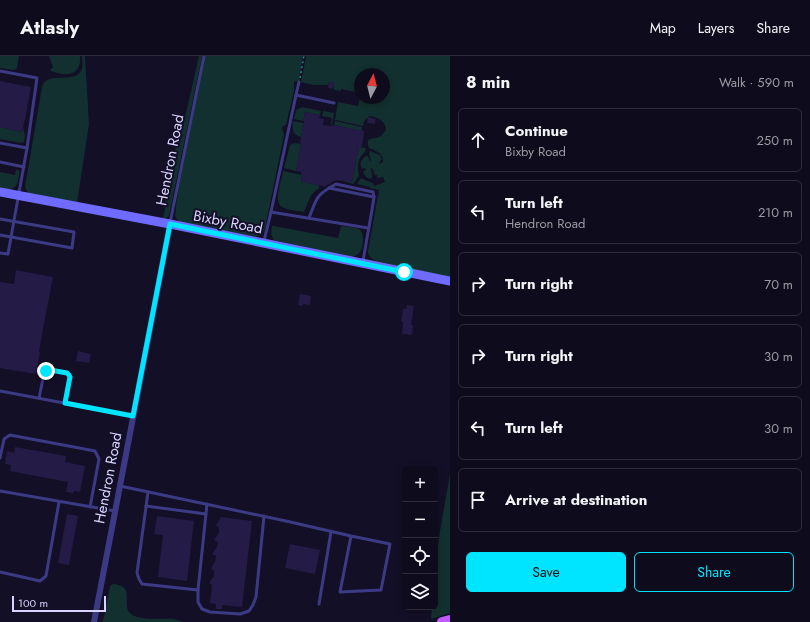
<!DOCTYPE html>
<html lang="en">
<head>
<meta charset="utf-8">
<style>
  :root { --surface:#0e0b1c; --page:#1c1929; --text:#f1f3f6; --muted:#9b9ba3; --line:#2e2b3b; --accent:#00e5ff }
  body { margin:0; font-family:Jost,sans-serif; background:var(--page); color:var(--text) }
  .controls { position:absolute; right:12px; bottom:12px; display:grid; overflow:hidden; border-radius:6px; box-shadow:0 2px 6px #0003 }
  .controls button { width:36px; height:36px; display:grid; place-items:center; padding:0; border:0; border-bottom:1px solid var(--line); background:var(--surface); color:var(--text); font:20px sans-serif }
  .compass { position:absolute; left:354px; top:12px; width:36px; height:36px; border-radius:50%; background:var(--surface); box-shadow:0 2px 6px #0003; rotate:7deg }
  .scale { position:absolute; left:12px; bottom:10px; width:94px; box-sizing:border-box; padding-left:4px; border:2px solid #d9d4ff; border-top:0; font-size:11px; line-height:14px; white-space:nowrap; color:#d9d4ff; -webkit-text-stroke:3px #130f26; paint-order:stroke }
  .stop { position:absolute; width:12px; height:12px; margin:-9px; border:3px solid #00e5ff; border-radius:50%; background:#fff }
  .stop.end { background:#00e5ff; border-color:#fff; box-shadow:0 1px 4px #0008 }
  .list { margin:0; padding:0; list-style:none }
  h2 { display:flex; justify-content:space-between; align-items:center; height:52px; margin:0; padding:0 16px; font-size:17px }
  h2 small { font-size:13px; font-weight:400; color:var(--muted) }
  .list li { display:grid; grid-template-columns:26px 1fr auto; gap:12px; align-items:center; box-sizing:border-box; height:64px; margin:0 8px 8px; padding:0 8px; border:1px solid var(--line); border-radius:6px }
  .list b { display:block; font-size:15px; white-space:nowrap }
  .list p { margin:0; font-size:13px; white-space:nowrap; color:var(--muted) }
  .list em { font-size:13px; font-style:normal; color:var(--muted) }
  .actions { display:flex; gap:8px; padding:12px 16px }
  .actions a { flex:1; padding:9px 0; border:1px solid var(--accent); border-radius:6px; text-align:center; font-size:14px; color:var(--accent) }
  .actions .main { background:var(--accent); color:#111 }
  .icon { flex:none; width:22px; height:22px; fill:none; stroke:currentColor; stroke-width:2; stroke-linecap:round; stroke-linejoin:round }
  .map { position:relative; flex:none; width:450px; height:566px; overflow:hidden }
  header { display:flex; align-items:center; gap:24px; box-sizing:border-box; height:56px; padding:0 20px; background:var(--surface); border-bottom:1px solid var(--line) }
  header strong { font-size:19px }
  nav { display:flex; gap:22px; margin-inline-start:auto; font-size:14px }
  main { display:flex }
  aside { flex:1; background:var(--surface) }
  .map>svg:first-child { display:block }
  .green { fill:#12302f }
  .building { fill:#241b47 }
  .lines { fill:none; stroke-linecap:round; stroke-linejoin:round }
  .path { stroke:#2fb8b0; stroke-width:1; stroke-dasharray:2 3; stroke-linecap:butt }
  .lane { stroke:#3d3a85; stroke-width:3 }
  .street { stroke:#3d3a85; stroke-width:6 }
  .secondary { stroke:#6f6bff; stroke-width:9 }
  .primary { stroke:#c25bff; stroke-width:10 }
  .route { stroke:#00e5ff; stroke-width:5 }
  .labels { text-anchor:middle; stroke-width:4; stroke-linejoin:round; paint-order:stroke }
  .street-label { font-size:15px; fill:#d9d4ff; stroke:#130f26 }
</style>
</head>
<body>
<header>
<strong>Atlasly</strong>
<nav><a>Map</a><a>Layers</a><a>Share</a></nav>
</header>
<main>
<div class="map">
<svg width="450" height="566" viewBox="0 0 450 566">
  <rect width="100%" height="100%" fill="#130f26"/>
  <g class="green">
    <polygon points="0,0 19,0 17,12 14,14 0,12"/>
    <path d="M49,0h31c2,20 -14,21 -29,15l-1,-2 3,-1 -1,-4z"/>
    <path d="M82,0h3l4,68 -12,79 -49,-10 -3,-6 17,-100c6,-18 33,-1 40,-18 1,-4 0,-9 0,-13z"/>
    <polygon points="199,0 202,0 169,160 166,162 163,162 165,152 166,140 172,105 187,53"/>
    <path d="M205,0h98l-4,26 -3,-1 -2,1v9l-8,34 -3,1 -1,2 2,7 -19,93c-2,6 -5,8 -10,9l-76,-15 -4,-6 3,-25z"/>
    <path d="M306,0h144v222l-73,-16c-5,-3 -9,-6 -9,-11l11,-61 -9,-2v-1l-13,-3 4,-6 6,3 6,2 1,3 11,-4 -2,-5 -6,1v-3h-2l-3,-7h-1l1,8v2c-5,2 -7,-2 -9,-6l3,-3 -1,-1 -3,1c-3,-6 -1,-9 4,-13h2l2,5h1l-2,-7 1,-3 10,4 2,4 -3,4v1l4,-2c1,-9 -7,-11 -14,-14 -5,-12 5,-8 12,-12 2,-2 3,-4 5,-6 -1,-10 -8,-13 -17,-14l-1,2 -4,3 -1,5 -28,-6 3,-18 20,4 2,-8h24v-24h-24v19l-19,-4v2l-7,-1v-7l-5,-1 -1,3h-15l-12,-3z"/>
    <polygon points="302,51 321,55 320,59 305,56 303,65 294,63 296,54"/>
    <polygon points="323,55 334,57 332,69 331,69 332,62 322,60"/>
    <path d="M293,65l11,2 -3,14c-9,-2 -9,-9 -8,-16z"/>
    <polygon points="335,65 362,71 362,75 334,69"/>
    <polygon points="0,71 22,76 23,71 25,80 24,86 21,87 0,83"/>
    <polygon points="295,87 301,88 296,115 284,112 290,89"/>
    <path d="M359,91l6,1 1,2c-1,3 -5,5 -6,8 -3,5 -2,13 -1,18l-6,8 -9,-3v-1l8,2z"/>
    <path d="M16,114h3c1,4 0,6 -1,10 -2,11 -9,10 -18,8v-16l15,3z"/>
    <path d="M283,115l19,4 -1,7 18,3v3l-8,7 -7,17c-6,-1 -17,-2 -22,-5 -9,-6 0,-27 1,-36z"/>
    <path d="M272,170h2l64,12 3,-12c6,1 15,1 19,4 5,4 3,18 0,22 -2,3 -5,4 -8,5l-75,-16 -3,-1 -3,-6z"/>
    <polygon points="450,418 450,557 431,563 432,551 435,551 435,523 439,481"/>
    <path d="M113,528c24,2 7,21 18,30 8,7 32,4 43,5 3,1 6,2 9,3h-81l2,-5 6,-31z"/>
  </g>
  <g class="building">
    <polygon points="0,25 31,31 26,59 22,76 0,71"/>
    <polygon points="329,25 334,27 333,33 328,32"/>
    <polygon points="305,56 320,59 319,62 324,63 323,69 333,70 333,69 364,75 362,91 359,91 352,126 336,124 324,131 323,130 301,126 302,119 301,118 301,116 296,115 301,88 300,87 304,65 303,65"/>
    <polygon points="368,61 376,63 375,68 367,67"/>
    <polygon points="16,214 53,221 42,278 39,296 40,296 36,318 0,312 0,226 14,228"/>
    <polygon points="300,238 311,240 310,249 303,248 303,250 298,249"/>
    <polygon points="407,249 414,250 411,269 413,269 412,279 402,278 403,266 401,265 403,253 406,253"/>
    <polygon points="78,295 91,298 89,307 76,305"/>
    <polygon points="15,391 66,400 65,406 85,410 80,436 74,435 73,437 66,436 68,426 10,415 11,409 5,408 7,395 14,397"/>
    <polygon points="67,458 78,460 69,509 58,507"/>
    <polygon points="157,460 194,465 187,525 158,521 163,479 154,478"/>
    <polygon points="221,461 252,465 242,551 222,549 222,553 216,553 216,548 210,547 212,529 209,527 214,520 214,515 211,512 215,506 216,500 212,498 217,491 218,486 214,484 219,477 219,472 216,469 220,463"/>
    <polygon points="290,488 320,494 315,518 285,512"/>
  </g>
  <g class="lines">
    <polyline class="path" points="300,22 304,0"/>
    <g class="lane">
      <polyline points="0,15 37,22 27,92"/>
      <polyline points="296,39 299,26"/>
      <polyline points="0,87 27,92 8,198 0,197"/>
      <polyline points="0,106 24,111"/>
      <polyline points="329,132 374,141"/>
      <polyline points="271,156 296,39 334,47"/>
      <path d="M309,162c8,-21 7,-23 27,-34l37,8 1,5 -2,13 -9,51"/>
      <polyline points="0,163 74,176 72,192 0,179"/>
      <polyline points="170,167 204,0"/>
      <polyline points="264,185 271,156 368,172"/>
      <polyline points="0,335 133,360"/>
      <polyline points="39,342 44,318 46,315 50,314 67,317 69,319 69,321 65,347"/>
      <polyline points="0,402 4,383 10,379 95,395 99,403 90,451"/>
      <polyline points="120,430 286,465 351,480 390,488 381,534 340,536 351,480"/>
      <polyline points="0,435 115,455"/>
      <polyline points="148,436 137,517 139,523 142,528 198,534 207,448"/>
      <polyline points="146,450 206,458"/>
      <polyline points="0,516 40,525 46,520 59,446"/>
      <polyline points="198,534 198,546 202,553 210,556 240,558 249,555 253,549 256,541 264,460"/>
      <polyline points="319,548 331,476"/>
    </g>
    <polyline class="street" points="94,566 170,168"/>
    <polyline class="secondary" points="0,136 170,168 450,225"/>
    <polyline class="primary" points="442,566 450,564"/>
  </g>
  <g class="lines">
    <polyline class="route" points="46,315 50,314 67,317 69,319 70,321 65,347 133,360 170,168 404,216"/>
  </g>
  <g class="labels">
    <g class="street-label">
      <text transform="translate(170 104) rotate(-79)" y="5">Hendron Road</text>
      <text transform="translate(228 166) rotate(11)" y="5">Bixby Road</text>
      <text transform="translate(108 422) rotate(-79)" y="5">Hendron Road</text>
    </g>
  </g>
</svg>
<div class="controls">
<button>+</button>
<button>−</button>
<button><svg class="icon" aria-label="locate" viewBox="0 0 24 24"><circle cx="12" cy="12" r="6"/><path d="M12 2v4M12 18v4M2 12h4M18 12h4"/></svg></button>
<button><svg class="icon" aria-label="layers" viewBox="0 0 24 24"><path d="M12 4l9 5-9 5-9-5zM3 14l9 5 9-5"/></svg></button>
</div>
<svg class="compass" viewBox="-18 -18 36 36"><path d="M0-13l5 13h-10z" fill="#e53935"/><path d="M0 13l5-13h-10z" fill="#9b9ba3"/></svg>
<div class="scale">100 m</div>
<div class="stop" style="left:404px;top:216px"></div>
<div class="stop end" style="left:46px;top:315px"></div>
</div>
<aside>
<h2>8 min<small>Walk · 590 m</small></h2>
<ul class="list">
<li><svg class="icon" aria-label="ahead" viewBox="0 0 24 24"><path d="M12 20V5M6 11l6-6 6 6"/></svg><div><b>Continue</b><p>Bixby Road</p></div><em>250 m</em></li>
<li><svg class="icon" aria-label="left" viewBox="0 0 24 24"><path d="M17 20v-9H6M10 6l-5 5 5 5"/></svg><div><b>Turn left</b><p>Hendron Road</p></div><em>210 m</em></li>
<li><svg class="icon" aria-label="right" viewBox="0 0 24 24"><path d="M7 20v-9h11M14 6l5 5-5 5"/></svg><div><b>Turn right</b></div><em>70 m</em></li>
<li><svg class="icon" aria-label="right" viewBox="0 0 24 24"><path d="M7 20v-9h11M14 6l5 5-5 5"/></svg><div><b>Turn right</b></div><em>30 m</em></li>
<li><svg class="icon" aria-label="left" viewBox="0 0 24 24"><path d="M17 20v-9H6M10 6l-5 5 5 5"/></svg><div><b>Turn left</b></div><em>30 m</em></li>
<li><svg class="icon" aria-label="arrive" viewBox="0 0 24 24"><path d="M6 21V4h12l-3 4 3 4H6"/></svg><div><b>Arrive at destination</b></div></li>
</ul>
<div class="actions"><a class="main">Save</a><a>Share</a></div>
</aside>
</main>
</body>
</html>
